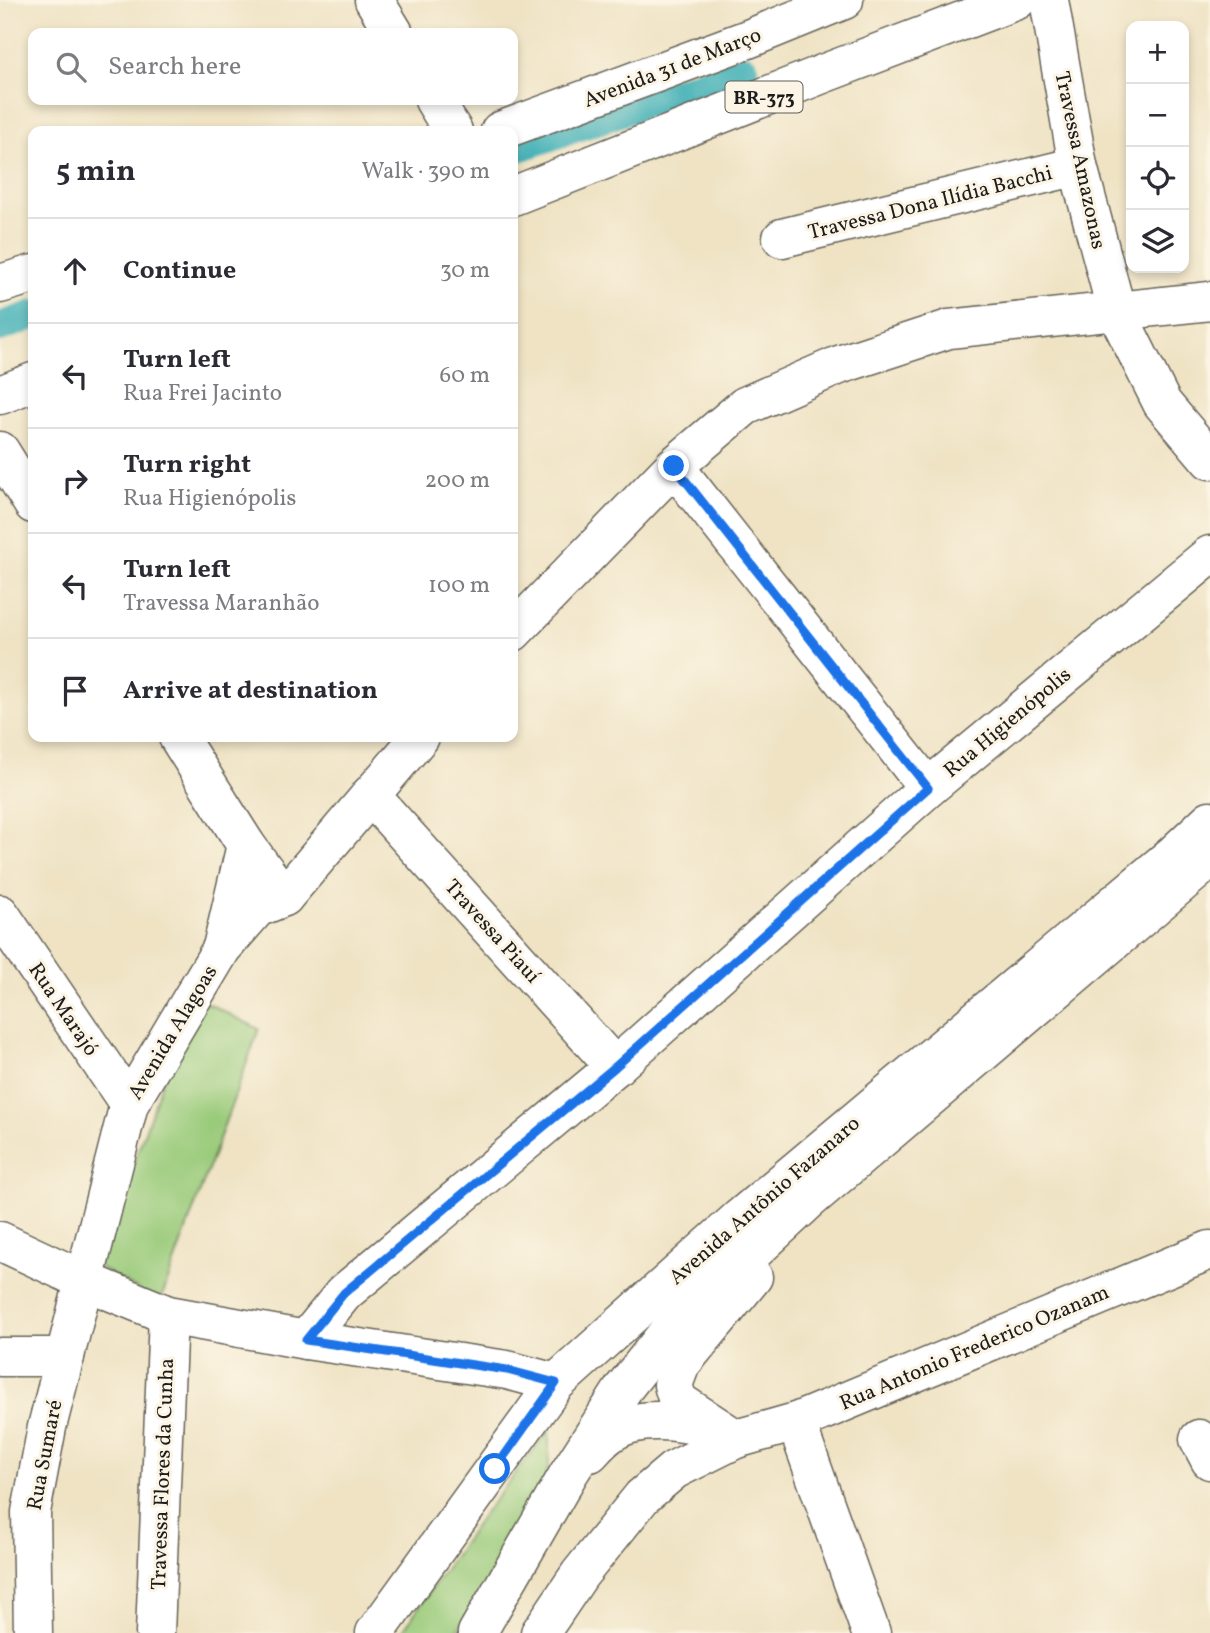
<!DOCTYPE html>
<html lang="en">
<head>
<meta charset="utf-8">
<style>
  :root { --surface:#fff; --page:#f7f7f7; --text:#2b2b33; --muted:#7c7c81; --line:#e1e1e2 }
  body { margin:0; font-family:Vollkorn,serif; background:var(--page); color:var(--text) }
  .controls { position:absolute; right:21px; top:21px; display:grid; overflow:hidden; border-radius:14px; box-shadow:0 4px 10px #0003 }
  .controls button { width:63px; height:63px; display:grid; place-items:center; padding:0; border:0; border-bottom:2px solid var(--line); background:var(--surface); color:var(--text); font:35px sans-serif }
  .stop { position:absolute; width:21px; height:21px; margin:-16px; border:5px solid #1a73e8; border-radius:50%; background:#fff }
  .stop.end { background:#1a73e8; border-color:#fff; box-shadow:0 2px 7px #0008 }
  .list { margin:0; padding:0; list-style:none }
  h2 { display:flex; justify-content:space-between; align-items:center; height:91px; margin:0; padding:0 28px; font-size:30px }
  h2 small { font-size:23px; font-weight:400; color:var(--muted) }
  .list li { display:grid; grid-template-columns:46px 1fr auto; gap:21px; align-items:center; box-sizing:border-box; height:105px; padding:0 28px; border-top:2px solid var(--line) }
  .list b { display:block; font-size:26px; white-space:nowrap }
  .list p { margin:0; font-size:23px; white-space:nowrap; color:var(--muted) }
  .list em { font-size:23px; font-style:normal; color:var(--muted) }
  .icon { flex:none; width:38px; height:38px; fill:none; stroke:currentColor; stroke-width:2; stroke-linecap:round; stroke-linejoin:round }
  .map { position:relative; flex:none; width:1210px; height:1633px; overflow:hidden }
  .search { position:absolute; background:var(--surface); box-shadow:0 4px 10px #0003; left:28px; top:28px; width:490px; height:77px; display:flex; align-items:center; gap:18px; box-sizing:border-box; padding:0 24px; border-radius:14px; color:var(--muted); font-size:26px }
  .panel { position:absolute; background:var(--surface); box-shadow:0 4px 10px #0003; left:28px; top:126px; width:490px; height:616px; border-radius:14px }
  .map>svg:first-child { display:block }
  .green { fill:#9acb7a; stroke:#5b744b; stroke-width:2 }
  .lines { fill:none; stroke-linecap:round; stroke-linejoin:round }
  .canal { stroke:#3eafb6; stroke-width:30 }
  .minor-casing { stroke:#666257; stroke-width:41 }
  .major-casing { stroke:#666257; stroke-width:41 }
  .minor { stroke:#fff; stroke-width:38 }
  .major { stroke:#fff; stroke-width:38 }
  .route { stroke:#1a73e8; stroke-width:9 }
  .labels { text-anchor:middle; stroke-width:6; stroke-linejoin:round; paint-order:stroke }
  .shield { fill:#fcf5e5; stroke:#5f5d58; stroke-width:2 }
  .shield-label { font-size:19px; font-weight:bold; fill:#1c1c1c }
  .street-label { font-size:21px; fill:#1c1c1c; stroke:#fcf5e5 }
</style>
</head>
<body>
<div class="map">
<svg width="1210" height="1633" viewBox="0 0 1210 1633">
  <rect width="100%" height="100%" fill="#fcf5e5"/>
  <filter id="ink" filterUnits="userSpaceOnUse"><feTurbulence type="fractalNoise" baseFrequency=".0143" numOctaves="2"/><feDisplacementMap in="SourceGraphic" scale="14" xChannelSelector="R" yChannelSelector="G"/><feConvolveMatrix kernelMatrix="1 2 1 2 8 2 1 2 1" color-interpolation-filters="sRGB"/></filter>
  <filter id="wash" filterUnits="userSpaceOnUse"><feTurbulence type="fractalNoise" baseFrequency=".00686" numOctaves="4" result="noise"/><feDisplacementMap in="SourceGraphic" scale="28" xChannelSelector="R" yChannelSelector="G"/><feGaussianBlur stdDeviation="1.57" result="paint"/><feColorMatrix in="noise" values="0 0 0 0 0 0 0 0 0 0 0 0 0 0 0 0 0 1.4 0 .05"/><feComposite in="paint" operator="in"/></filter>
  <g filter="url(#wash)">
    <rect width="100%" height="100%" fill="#efe3c4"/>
    <g class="green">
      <polygon points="193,996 259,1029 160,1302 97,1266"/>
      <polygon points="549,1431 549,1465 545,1479 456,1633 401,1633 482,1516"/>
    </g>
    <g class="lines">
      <g class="canal">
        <polyline points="513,149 744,69"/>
        <polyline points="0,327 33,315"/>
      </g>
    </g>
  </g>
  <g filter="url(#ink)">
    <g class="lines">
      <defs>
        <g id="minor">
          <polyline points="374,0 394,33"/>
          <polyline points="1049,0 1078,166 1117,313 1162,403 1210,460"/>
          <polyline points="434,100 453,131"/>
          <polyline points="782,238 1078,166"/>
          <polyline points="0,451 33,504"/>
          <polyline points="674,466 928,788"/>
          <polyline points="513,632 674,466 745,406 839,365 949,329 1210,301"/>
          <polyline points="178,737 246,845 284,897"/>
          <polyline points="370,795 615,1067"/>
          <polyline points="0,914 129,1104"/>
          <polyline points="223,943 246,845"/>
          <polyline points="0,1241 83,1280 168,1315 306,1340 507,1370 556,1383"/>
          <polyline points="306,1340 344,1293 615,1067 928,788 1210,555"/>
          <polyline points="0,1357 65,1357"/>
          <polyline points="796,1422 871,1633"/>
          <polyline points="1199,1439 1210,1460"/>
          <polyline points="33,1633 31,1512 47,1427 129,1104 222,948 257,908 284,897 420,737"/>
          <polyline points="155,1633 168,1315"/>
          <polyline points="540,1633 580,1574 642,1497 674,1470 736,1439 796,1422 1210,1250"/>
        </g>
        <g id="major">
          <polyline points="500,131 748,39 844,0"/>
          <polyline points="513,196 825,73 1017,0"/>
          <polyline points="0,284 33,274"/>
          <polyline points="0,395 33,382"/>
          <polyline points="736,1439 678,1401 673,1385 681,1364 753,1277"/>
          <path d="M590,1453c6,-6 12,-14 20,-19 26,-20 72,-13 101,-5"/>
          <polyline points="375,1633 556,1383 741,1217 1174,854 1210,820"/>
          <polyline points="477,1633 569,1473 623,1389 673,1326 808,1201 1210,859"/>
        </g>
      </defs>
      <use href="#minor" class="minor-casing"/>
      <use href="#major" class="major-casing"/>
      <use href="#minor" class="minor"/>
      <use href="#major" class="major"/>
    </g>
  </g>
  <g class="lines" filter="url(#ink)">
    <polyline class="route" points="495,1469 556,1383 507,1370 306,1340 344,1293 615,1067 928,788 674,466"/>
  </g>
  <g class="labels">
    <rect class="shield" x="725.5" y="81.5" width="77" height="31" rx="5"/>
    <g class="shield-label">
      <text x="764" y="104">BR-373</text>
    </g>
    <g class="street-label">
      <text transform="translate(672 67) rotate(-21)" y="7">Avenida 31 de Março</text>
      <text transform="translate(1081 160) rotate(78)" y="7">Travessa Amazonas</text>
      <text transform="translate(930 202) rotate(-14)" y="7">Travessa Dona Ilídia Bacchi</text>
      <text transform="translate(1007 722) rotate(-40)" y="7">Rua Higienópolis</text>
      <text transform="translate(493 931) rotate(48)" y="7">Travessa Piauí</text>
      <text transform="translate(64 1009) rotate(56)" y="7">Rua Marajó</text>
      <text transform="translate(172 1032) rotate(-59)" y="7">Avenida Alagoas</text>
      <text transform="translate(764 1200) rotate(-41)" y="7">Avenida Antônio Fazanaro</text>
      <text transform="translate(974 1347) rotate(-23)" y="7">Rua Antonio Frederico Ozanam</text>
      <text transform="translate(44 1455) rotate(-79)" y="7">Rua Sumaré</text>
      <text transform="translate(162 1474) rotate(-88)" y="7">Travessa Flores da Cunha</text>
    </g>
  </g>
</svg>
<div class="controls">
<button>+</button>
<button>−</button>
<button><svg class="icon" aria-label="locate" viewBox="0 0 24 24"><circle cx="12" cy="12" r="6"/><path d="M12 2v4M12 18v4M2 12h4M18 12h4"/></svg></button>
<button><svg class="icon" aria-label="layers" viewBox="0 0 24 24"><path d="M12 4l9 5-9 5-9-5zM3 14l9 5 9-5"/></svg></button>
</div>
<div class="stop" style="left:495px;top:1469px"></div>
<div class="stop end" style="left:674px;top:466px"></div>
<div class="search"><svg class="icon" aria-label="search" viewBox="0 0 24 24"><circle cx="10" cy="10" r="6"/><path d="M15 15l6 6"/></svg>Search here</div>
<section class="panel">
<h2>5 min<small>Walk · 390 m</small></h2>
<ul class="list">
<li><svg class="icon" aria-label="ahead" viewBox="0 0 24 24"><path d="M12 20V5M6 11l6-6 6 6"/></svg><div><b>Continue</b></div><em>30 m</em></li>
<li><svg class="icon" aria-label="left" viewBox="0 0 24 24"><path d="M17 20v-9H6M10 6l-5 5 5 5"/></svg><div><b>Turn left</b><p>Rua Frei Jacinto</p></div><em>60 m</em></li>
<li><svg class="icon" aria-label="right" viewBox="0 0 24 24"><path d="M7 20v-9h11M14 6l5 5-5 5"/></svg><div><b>Turn right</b><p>Rua Higienópolis</p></div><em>200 m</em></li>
<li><svg class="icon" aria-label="left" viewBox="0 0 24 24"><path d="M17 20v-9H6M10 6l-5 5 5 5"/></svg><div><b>Turn left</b><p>Travessa Maranhão</p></div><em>100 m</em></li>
<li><svg class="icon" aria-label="arrive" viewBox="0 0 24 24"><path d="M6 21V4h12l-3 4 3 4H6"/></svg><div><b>Arrive at destination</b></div></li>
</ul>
</section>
</div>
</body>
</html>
